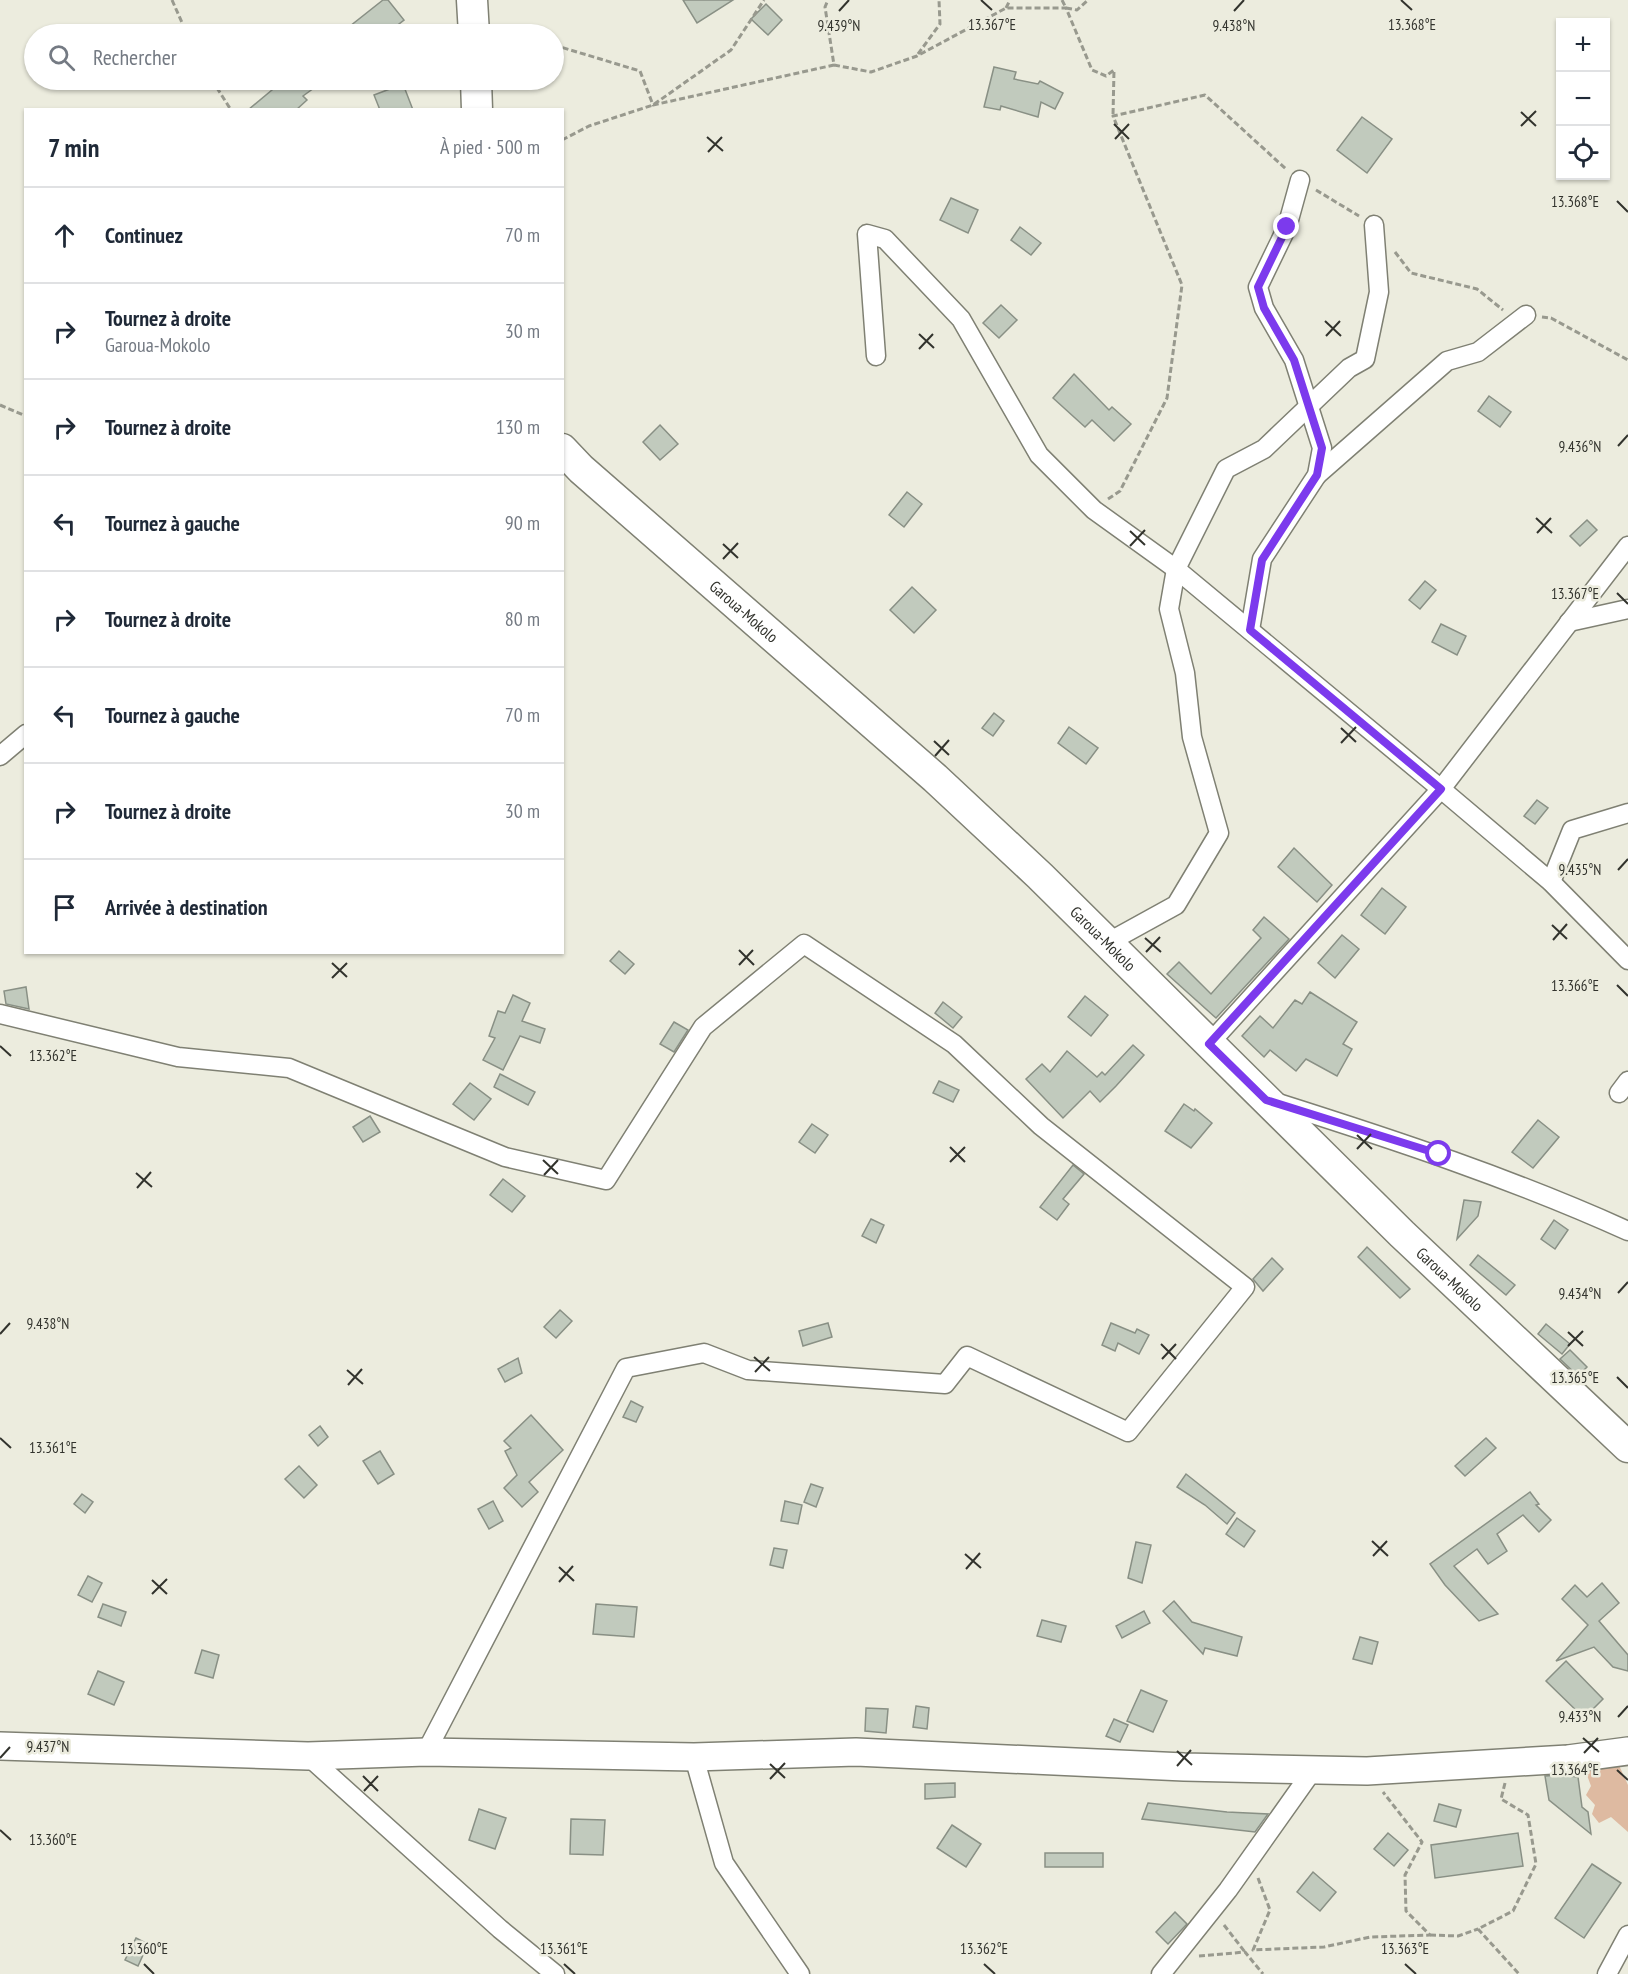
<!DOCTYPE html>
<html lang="fr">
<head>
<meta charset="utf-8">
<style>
  :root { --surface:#fff; --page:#f6f6f7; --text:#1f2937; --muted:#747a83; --line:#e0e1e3 }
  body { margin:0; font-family:"PT Sans Narrow",sans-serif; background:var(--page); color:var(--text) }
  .controls { position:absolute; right:18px; top:18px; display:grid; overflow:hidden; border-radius:0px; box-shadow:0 2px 4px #0004 }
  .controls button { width:54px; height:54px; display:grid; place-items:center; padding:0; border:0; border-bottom:2px solid var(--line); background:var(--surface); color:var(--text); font:30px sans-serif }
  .stop { position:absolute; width:18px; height:18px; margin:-14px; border:4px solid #7c3aed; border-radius:50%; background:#fff }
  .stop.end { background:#7c3aed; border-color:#fff; box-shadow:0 2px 6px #0008 }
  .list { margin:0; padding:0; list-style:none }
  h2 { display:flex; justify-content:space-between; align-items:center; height:78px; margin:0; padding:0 24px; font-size:26px }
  h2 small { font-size:20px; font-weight:400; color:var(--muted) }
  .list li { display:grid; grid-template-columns:39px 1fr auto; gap:18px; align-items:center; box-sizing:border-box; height:96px; padding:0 24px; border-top:2px solid var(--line) }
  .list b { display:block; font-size:22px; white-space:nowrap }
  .list p { margin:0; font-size:20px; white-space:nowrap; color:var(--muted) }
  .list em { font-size:20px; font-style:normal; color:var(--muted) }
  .icon { flex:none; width:33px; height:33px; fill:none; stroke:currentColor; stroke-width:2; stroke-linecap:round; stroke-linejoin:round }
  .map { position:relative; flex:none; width:1628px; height:1974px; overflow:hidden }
  .search { position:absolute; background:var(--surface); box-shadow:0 2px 4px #0004; left:24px; top:24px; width:540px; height:66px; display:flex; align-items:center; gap:15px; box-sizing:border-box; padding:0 21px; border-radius:33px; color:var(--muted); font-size:22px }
  .panel { position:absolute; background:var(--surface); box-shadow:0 2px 4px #0004; left:24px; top:108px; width:540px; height:846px; border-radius:0px }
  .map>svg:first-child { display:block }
  .green { fill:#debaa1 }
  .building { fill:#c1cabd; stroke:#899085; stroke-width:1.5 }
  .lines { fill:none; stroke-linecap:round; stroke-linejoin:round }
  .street-casing { stroke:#7f8073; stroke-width:21 }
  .secondary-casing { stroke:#7f8073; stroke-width:30 }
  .primary-casing { stroke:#7f8073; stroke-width:33 }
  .path { stroke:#98998e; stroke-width:3; stroke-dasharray:6 3; stroke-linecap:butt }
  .street { stroke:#fff; stroke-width:18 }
  .secondary { stroke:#fff; stroke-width:27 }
  .primary { stroke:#fff; stroke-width:30 }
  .route { stroke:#7c3aed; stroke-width:8 }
  .ticks { fill:none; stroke:#32332d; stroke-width:2 }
  .labels { text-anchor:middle; stroke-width:5; stroke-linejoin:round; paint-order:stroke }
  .street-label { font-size:16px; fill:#32332d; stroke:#ececde }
  .ticks-label { font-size:15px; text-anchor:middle; fill:#32332d; stroke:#ececde; stroke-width:5; stroke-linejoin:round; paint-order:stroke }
</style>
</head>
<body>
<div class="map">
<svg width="1628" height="1974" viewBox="0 0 1628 1974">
  <rect width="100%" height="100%" fill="#ececde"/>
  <polygon class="green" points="1617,1761 1628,1785 1628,1832 1611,1817 1599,1823 1592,1814 1595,1805 1586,1795 1591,1786 1584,1767"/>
  <g class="building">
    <polygon points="383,0 388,0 404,20 386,34 340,34"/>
    <polygon points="683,0 733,0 697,23"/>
    <polygon points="766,4 782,20 768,35 751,19"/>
    <polygon points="994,67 1016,72 1014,79 1038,84 1040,81 1063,93 1055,109 1041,102 1038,117 1001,106 1000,110 984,107"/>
    <polygon points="284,80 325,80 303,96 307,100 296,110 248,110"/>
    <polygon points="403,84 413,110 380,110 374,95"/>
    <polygon points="1362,117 1392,139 1367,173 1337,150"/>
    <polygon points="951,198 978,210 968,233 940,220"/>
    <polygon points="1020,227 1041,243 1031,255 1011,240"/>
    <polygon points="1001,305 1017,320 999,338 983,323"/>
    <polygon points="1074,374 1109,410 1112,407 1131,424 1114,441 1092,420 1085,427 1053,398"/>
    <polygon points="1489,396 1511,412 1500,427 1478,411"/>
    <polygon points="660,425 678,444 660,460 643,442"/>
    <polygon points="907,492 922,504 904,527 889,515"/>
    <polygon points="1587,520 1597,530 1580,546 1570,536"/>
    <polygon points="1425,581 1436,590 1420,609 1409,600"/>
    <polygon points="912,587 936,610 914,633 890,610"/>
    <polygon points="1441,624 1466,636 1457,655 1432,642"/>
    <polygon points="994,713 1004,721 993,736 982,728"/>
    <polygon points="1069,727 1098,748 1086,764 1058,743"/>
    <polygon points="1537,800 1548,808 1535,824 1524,816"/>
    <polygon points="1294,848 1332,885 1317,902 1278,867"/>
    <polygon points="1382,888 1406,907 1385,934 1361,915"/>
    <polygon points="1264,917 1289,939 1216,1018 1167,974 1179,962 1211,994 1261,938 1253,930"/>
    <polygon points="1342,935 1359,949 1335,978 1318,963"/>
    <polygon points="619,951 634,964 625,974 610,961"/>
    <polygon points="26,987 29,1009 6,1004 4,991"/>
    <polygon points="1310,992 1357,1022 1343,1044 1352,1049 1337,1076 1306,1059 1296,1071 1270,1050 1264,1057 1242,1036 1260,1016 1273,1028 1295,1000 1302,1004"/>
    <polygon points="513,995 530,1003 522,1021 545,1029 540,1043 520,1036 503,1070 483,1060 495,1038 489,1036 498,1011 505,1013"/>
    <polygon points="1085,996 1108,1015 1091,1036 1068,1017"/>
    <polygon points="943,1002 962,1017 953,1028 935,1013"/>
    <polygon points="674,1022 688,1030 674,1052 660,1044"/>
    <polygon points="1133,1045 1144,1055 1116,1086 1100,1102 1090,1091 1063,1118 1026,1079 1042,1064 1050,1072 1067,1051 1097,1077 1102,1072 1105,1075"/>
    <polygon points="500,1074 535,1092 528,1105 494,1087"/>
    <polygon points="939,1081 959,1090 953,1102 933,1093"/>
    <polygon points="470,1083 491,1099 474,1120 453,1104"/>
    <polygon points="1184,1104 1194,1111 1195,1109 1212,1123 1191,1148 1165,1131"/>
    <polygon points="370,1116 380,1132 363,1142 353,1127"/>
    <polygon points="1538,1120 1559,1137 1533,1168 1512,1152"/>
    <polygon points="812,1124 828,1135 815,1153 799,1142"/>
    <polygon points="1073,1165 1084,1174 1063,1199 1069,1204 1057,1220 1040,1207"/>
    <polygon points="503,1179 525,1196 512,1212 490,1195"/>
    <polygon points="1464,1200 1481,1202 1478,1216 1457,1239"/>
    <polygon points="871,1219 884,1225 876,1243 862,1236"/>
    <polygon points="1554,1220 1568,1230 1555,1249 1541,1239"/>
    <polygon points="1367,1247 1410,1289 1400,1298 1358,1257"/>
    <polygon points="1478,1255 1515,1285 1506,1295 1470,1265"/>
    <polygon points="1272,1258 1283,1269 1263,1291 1253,1279"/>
    <polygon points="560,1310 572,1321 556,1338 544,1327"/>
    <polygon points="828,1323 832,1337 803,1346 799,1331"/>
    <polygon points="1111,1323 1135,1333 1137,1329 1149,1335 1139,1354 1118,1343 1115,1351 1102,1345"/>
    <polygon points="1546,1324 1570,1344 1562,1354 1538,1334"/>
    <polygon points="1570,1350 1587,1367 1578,1376 1560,1359"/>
    <polygon points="518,1358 522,1373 505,1382 498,1369"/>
    <polygon points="631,1401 643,1407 636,1422 623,1417"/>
    <polygon points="531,1415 563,1450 529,1482 538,1492 522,1507 504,1488 517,1475 505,1451 511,1448 504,1441"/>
    <polygon points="320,1426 328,1437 318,1446 309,1435"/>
    <polygon points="1486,1438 1496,1448 1465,1476 1455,1466"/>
    <polygon points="380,1451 394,1474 378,1484 363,1461"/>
    <polygon points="299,1466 317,1485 304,1498 285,1479"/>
    <polygon points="1186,1474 1235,1513 1227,1524 1205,1505 1177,1487"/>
    <polygon points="811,1484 823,1488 816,1507 804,1502"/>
    <polygon points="1530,1492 1539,1504 1536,1505 1551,1520 1539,1532 1523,1515 1497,1534 1507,1551 1488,1564 1477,1549 1454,1566 1498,1614 1479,1621 1445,1585 1430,1564"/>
    <polygon points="82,1494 93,1502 85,1513 74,1504"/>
    <polygon points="493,1501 503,1521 489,1529 478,1509"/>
    <polygon points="785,1501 802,1505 798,1524 781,1521"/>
    <polygon points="1237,1518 1255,1531 1244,1547 1226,1534"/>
    <polygon points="1136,1542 1151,1545 1142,1583 1128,1578"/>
    <polygon points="774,1548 787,1550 783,1568 770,1565"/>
    <polygon points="88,1576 102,1583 92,1602 78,1595"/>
    <polygon points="1602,1583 1619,1603 1599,1621 1628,1655 1628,1671 1613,1667 1594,1647 1556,1661 1588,1625 1562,1599 1575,1585 1587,1597"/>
    <polygon points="1174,1601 1192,1622 1242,1637 1237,1656 1205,1648 1203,1654 1163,1611"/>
    <polygon points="103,1604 126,1612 121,1626 98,1617"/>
    <polygon points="596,1604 637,1607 634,1637 593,1634"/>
    <polygon points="1144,1611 1150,1623 1122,1638 1116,1626"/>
    <polygon points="1042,1620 1066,1626 1061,1642 1037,1636"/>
    <polygon points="1360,1637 1378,1642 1372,1664 1353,1659"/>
    <polygon points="202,1650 219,1655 213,1678 195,1673"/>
    <polygon points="1566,1661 1603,1699 1584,1718 1546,1681"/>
    <polygon points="98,1671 124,1682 114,1705 88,1694"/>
    <polygon points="1141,1690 1167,1701 1153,1732 1127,1721"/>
    <polygon points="916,1706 929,1708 927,1729 913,1727"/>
    <polygon points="866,1708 888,1709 886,1733 865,1731"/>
    <polygon points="1114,1719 1128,1725 1120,1742 1106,1736"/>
    <polygon points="1560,1775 1578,1777 1582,1807 1588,1812 1591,1834 1549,1800 1545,1776"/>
    <polygon points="955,1783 955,1797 925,1799 925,1784"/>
    <polygon points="1148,1803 1227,1812 1268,1814 1255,1832 1142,1819"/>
    <polygon points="1439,1804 1461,1810 1456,1827 1434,1821"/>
    <polygon points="479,1809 506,1818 495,1849 469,1840"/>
    <polygon points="571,1819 605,1820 603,1855 570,1854"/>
    <polygon points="952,1825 981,1844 966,1867 937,1848"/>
    <polygon points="1388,1833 1408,1850 1394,1866 1374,1849"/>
    <polygon points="1518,1833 1523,1866 1435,1878 1431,1845"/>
    <rect x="1045" y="1853" width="58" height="14"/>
    <polygon points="1592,1864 1621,1883 1584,1938 1555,1918"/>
    <polygon points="1313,1872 1336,1892 1320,1911 1297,1892"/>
    <polygon points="1175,1912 1187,1924 1168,1944 1156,1932"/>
    <polygon points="136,1938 148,1944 138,1966 125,1960"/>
  </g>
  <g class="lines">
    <defs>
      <g id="street">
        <polyline points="876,356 867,234 885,239 961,319 1039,455 1094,510 1176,569 1441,789 1551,882 1628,960"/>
        <polyline points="1317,475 1447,361 1478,352 1526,315"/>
        <polyline points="1569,622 1628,609"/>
        <polyline points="1250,630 1262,559 1317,475 1322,448 1294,360 1264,308 1258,287 1287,227 1300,180"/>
        <polyline points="0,756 26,734"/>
        <polyline points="1551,882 1572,830 1628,813"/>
        <polyline points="1107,943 1176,905 1219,833 1192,737 1185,673 1169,609 1176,569 1226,469 1264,449 1349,368 1365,359 1379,292 1374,225"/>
        <polyline points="0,1014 178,1057 289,1068 505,1157 606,1180 703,1027 804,944 954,1044 1041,1126 1245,1287 1128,1432 967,1356 945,1384 748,1370 704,1353 626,1368 426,1752"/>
        <polyline points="1209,1044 1441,789 1628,546"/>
        <polyline points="1619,1093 1628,1081"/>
        <path d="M1275,1102c120,38 238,77 353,129"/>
        <polyline points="308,1756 500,1929 555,1974"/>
        <polyline points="694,1757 724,1863 800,1974"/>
        <polyline points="1161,1974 1228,1890 1313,1770"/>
        <polyline points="1607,1974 1628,1935"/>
      </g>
      <polyline id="secondary" points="0,1746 308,1756 426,1752 694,1757 856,1752 1184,1767 1367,1771 1568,1759 1628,1751"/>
      <g id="primary">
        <polyline points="472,0 474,34"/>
        <polyline points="476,80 477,110"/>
        <path id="s1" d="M562,449l19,20 354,309 105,98 362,358 226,213"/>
      </g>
    </defs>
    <use href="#street" class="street-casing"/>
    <use href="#secondary" class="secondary-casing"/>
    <use href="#primary" class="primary-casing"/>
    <g class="path">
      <polyline points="172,0 187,34"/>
      <polyline points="1062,0 1066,8 1077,10 1088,0"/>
      <polyline points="1006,8 1010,0"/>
      <polyline points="497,29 517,34"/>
      <polyline points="554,45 640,71 653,105 834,65 825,7 828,0"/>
      <polyline points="918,54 940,24 939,0"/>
      <polyline points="834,65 871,72 917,56 1006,8 1066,8 1092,70 1106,76 1114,70 1113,116"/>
      <polyline points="212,80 231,110"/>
      <polyline points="562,140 589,126 653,105 731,50 764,0"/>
      <polyline points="1316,190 1359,216"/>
      <polyline points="1395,252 1411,273 1477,289 1503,310"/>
      <polyline points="1542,317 1551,318 1628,360"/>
      <polyline points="0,405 26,416"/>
      <polyline points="1108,499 1120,491 1167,398 1182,285 1113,116 1205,95 1286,169"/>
      <polyline points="1505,1783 1501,1799 1528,1815 1536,1864 1513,1911 1478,1929 1519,1974"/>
      <polyline points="1258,1878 1270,1910 1253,1950 1324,1947 1370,1937 1430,1935 1406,1911 1405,1875 1422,1842 1383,1792"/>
      <polyline points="1224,1925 1245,1952"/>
      <polyline points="1430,1935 1458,1936 1478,1929"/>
      <polyline points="1199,1956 1245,1952 1263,1974"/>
    </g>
    <use href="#street" class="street"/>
    <use href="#secondary" class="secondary"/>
    <use href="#primary" class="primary"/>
  </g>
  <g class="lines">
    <polyline class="route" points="1287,227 1258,287 1264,308 1294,360 1322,448 1317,475 1262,560 1250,630 1441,789 1209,1044 1266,1100 1439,1154"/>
  </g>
  <path class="ticks" d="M981,0l11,10M1401,0l11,10M839,11l10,-11M1234,11l10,-11M1521,112l15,14M1114,124l15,15M1521,126l15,-15M707,137l16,14M1115,139l14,-15M708,152l14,-15M1617,201l11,11M1325,321l16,15M919,334l15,14M1326,336l14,-15M919,349l14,-15M1618,446l10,-11M1536,518l16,15M1130,531l15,14M1537,533l14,-15M723,544l15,14M1130,546l15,-16M723,559l15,-16M1617,593l11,11M1341,728l15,14M934,741l15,14M1341,743l15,-16M935,756l14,-16M1618,870l10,-11M1552,925l15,14M1145,938l16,14M1553,940l14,-16M739,950l15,15M1146,952l14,-15M332,963l15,14M739,965l14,-15M332,978l15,-15M1617,985l11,11M0,1046l11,10M1357,1135l15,14M950,1147l15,15M1357,1149l14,-15M543,1160l15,14M950,1162l15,-15M136,1173l16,14M544,1175l14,-15M137,1188l14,-16M1618,1293l10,-11M1568,1332l15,14M0,1334l10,-11M1161,1344l15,15M1568,1346l15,-15M754,1357l16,14M1162,1359l14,-15M347,1370l16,14M755,1372l14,-15M1617,1377l11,11M348,1385l14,-16M0,1438l11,10M1372,1541l16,15M965,1554l16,14M1373,1556l14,-15M559,1567l15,14M966,1569l14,-16M152,1580l15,14M559,1582l14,-16M152,1594l15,-15M1618,1717l10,-11M1583,1738l16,14M1177,1751l15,14M1584,1753l14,-15M0,1758l10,-11M770,1764l15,14M1177,1766l14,-16M1617,1770l11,10M363,1776l15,15M770,1779l15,-16M364,1791l14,-15M0,1830l11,10M144,1964l10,10M564,1964l11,10M984,1964l11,10M1405,1964l11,10"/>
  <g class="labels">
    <g class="street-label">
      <text dy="6" stroke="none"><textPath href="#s1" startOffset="244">Garoua-Mokolo</textPath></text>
      <text dy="6" stroke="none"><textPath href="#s1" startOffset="730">Garoua-Mokolo</textPath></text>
      <text dy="6" stroke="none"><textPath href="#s1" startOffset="1216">Garoua-Mokolo</textPath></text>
    </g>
  </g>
  <g class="ticks-label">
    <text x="992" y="30">13.367°E</text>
    <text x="1412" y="30">13.368°E</text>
    <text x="839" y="31">9.439°N</text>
    <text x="1234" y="31">9.438°N</text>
    <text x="1575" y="207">13.368°E</text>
    <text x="1580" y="452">9.436°N</text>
    <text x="1575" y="599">13.367°E</text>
    <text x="1580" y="875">9.435°N</text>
    <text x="1575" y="991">13.366°E</text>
    <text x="53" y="1061">13.362°E</text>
    <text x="1580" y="1299">9.434°N</text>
    <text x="48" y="1329">9.438°N</text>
    <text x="1575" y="1383">13.365°E</text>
    <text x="53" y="1453">13.361°E</text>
    <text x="1580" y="1722">9.433°N</text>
    <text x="48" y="1752">9.437°N</text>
    <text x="1575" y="1775">13.364°E</text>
    <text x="53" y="1845">13.360°E</text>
    <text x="144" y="1954">13.360°E</text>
    <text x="564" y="1954">13.361°E</text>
    <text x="984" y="1954">13.362°E</text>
    <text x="1405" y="1954">13.363°E</text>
  </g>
</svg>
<div class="controls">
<button>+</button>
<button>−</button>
<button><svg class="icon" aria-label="locate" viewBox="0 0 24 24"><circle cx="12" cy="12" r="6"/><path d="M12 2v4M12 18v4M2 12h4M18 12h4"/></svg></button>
</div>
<div class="stop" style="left:1439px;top:1154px"></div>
<div class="stop end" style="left:1287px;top:227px"></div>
<div class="search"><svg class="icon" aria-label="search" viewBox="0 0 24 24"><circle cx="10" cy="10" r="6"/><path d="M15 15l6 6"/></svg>Rechercher</div>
<section class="panel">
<h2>7 min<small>À pied · 500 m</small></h2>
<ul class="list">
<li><svg class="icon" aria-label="ahead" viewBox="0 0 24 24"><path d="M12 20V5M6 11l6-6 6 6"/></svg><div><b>Continuez</b></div><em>70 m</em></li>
<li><svg class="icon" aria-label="right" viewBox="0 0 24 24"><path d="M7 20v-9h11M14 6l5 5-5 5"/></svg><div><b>Tournez à droite</b><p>Garoua-Mokolo</p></div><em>30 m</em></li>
<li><svg class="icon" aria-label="right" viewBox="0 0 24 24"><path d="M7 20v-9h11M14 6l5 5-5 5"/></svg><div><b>Tournez à droite</b></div><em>130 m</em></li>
<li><svg class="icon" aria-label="left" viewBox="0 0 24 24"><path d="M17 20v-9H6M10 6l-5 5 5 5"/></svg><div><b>Tournez à gauche</b></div><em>90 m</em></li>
<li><svg class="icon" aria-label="right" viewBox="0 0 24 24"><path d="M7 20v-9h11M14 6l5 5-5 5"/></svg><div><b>Tournez à droite</b></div><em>80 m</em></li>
<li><svg class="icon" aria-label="left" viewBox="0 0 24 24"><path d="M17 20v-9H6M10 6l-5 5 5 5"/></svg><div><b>Tournez à gauche</b></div><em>70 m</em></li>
<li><svg class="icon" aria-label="right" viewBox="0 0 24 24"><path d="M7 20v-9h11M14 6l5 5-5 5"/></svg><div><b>Tournez à droite</b></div><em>30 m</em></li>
<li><svg class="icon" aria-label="arrive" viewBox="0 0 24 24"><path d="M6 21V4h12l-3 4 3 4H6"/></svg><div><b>Arrivée à destination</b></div></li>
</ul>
</section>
</div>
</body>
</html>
